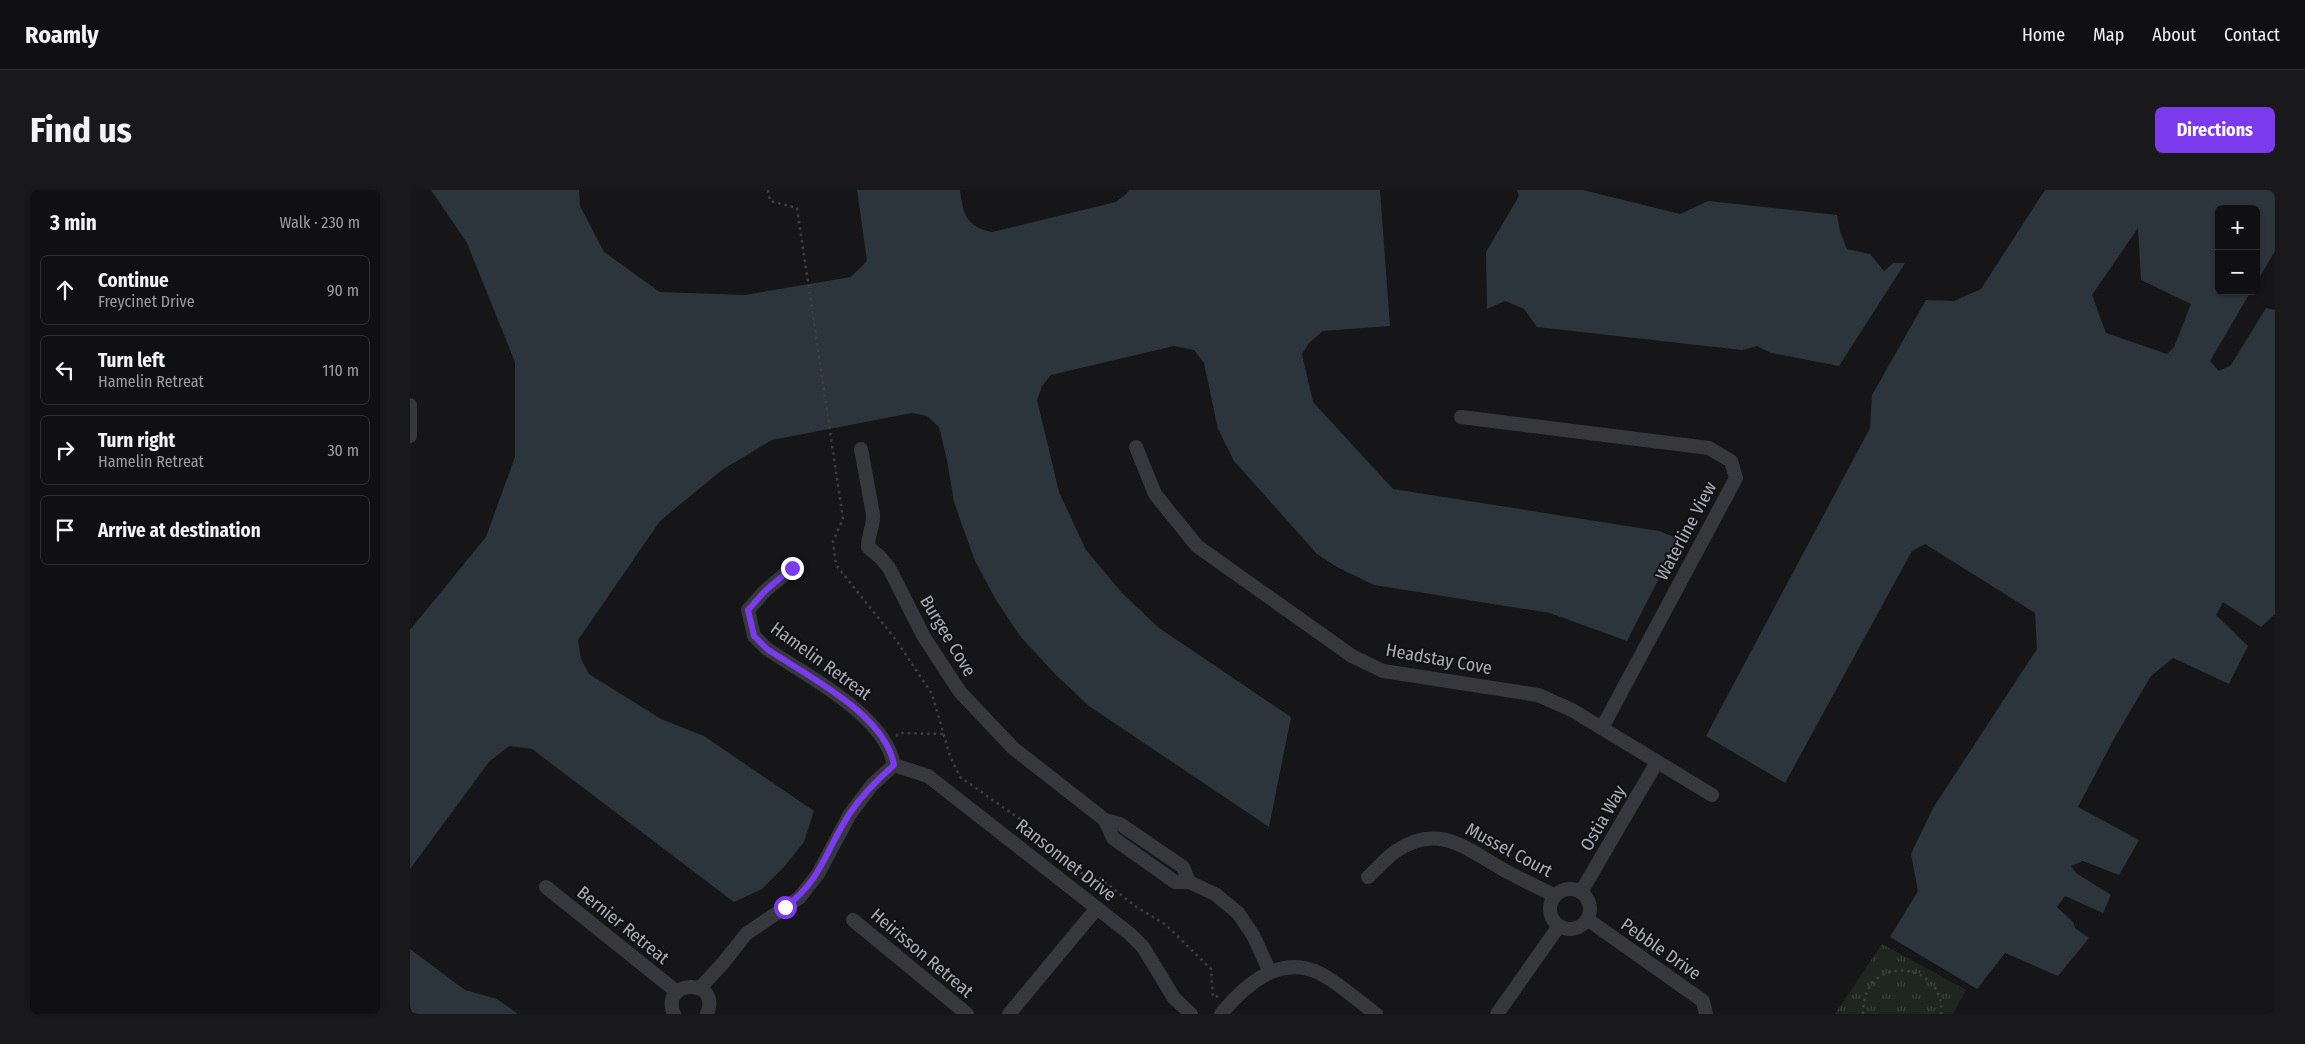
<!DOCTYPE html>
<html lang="en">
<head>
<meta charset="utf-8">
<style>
  :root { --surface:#101012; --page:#19191b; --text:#f1f3f6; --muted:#9c9d9f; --line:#303032; --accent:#7c3aed }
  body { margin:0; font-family:"Fira Sans Condensed",sans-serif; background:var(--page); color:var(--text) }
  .controls { position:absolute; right:15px; top:15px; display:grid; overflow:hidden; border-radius:8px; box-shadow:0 1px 4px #0004 }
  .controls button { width:45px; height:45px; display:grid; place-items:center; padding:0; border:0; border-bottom:1px solid var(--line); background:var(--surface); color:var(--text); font:25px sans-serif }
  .stop { position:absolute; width:15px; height:15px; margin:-11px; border:4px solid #7c3aed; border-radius:50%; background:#fff }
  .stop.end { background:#7c3aed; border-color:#fff; box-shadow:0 1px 5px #0008 }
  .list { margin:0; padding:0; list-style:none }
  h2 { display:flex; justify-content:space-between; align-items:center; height:65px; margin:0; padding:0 20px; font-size:21px }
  h2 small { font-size:16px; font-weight:400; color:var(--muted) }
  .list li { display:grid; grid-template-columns:32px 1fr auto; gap:15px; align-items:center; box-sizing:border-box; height:70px; margin:0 10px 10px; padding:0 10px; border:1px solid var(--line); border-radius:8px }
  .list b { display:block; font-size:19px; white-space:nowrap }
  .list p { margin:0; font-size:16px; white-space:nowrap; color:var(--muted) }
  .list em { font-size:16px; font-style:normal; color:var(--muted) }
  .icon { flex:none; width:28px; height:28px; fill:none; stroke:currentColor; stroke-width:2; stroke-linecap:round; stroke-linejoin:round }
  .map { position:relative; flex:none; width:1865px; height:824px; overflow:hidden; border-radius:8px }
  header { display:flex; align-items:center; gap:30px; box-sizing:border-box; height:70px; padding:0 25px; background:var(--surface); border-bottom:1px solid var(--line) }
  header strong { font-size:24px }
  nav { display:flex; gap:28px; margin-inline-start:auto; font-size:18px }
  .intro { display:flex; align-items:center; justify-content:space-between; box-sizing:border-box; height:120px; padding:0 30px }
  h1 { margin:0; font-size:35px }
  .button { padding:12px 22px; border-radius:8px; background:var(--accent); color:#fff; font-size:18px; font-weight:700 }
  main { display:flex; gap:30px; padding:0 30px }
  aside { flex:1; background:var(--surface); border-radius:8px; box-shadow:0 1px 4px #0004 }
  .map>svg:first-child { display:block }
  .park { fill:url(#park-tufts) }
  .water { fill:#2c353c; fill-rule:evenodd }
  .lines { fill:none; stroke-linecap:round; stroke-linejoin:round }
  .path { stroke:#3d3f44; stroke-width:2.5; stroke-dasharray:2.5 4; stroke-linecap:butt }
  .minor { stroke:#37383d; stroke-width:14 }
  .route { stroke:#7c3aed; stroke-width:6 }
  .labels { text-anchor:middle; stroke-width:4; stroke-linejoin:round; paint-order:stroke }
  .street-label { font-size:18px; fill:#a8adb8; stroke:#111113 }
</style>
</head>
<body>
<header>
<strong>Roamly</strong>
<nav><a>Home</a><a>Map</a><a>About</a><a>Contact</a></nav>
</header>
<div class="intro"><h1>Find us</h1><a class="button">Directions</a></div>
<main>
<aside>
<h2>3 min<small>Walk · 230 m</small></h2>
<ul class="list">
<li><svg class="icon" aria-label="ahead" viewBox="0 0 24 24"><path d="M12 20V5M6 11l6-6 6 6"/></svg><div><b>Continue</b><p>Freycinet Drive</p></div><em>90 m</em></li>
<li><svg class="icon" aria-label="left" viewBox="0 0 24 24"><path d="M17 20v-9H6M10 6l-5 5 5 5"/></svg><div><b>Turn left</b><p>Hamelin Retreat</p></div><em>110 m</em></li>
<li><svg class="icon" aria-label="right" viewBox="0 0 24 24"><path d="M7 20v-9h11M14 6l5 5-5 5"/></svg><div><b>Turn right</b><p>Hamelin Retreat</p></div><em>30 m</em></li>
<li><svg class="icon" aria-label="arrive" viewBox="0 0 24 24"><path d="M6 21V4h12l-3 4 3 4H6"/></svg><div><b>Arrive at destination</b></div></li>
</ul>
</aside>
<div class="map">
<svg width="1865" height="824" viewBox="0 0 1865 824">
  <defs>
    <pattern id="park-tufts" width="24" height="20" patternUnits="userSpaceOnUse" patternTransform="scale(1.25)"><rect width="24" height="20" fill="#1e261f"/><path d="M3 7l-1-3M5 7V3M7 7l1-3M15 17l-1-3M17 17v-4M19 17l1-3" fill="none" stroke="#3c433d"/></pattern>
  </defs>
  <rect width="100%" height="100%" fill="#161618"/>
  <polygon class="park" points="1472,754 1556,800 1543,824 1425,824"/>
  <g class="water">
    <path d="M21,0h148l1,16 24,46 56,40 85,3 106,-18 16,-16 -10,-71h103c3,24 6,37 32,42l124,-30 10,-8 3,-4h251l10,136 -67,5 -14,12 -7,11 11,48 80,87 266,42 20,8 -52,102 -77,-28 -176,-28 -37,-18 -20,-13 -83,-93 -16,-32 -14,-66 -10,-13 -20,-4 -123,29 -9,11 -5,14 22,92 27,58 36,43 37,35 132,89 -22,110 -180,-121 -33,-31 -36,-39 -24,-36 -21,-39 -21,-59 -7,-42 -8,-33 -12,-11 -15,-3 -140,27 -50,30 -62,51 -82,119 3,19 8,15 72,45 43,17 110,75 -10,31 -20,25 -22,22 -28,13 -202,-153 -23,-3 -20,16 -79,107v-239l76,-93 29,-80v-95l-48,-119z"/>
    <polygon points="1107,0 1173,0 1270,24 1298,11 1427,25 1430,41 1437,59 1460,64 1474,81 1483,73 1495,73 1429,176 1361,163 1347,156 1332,160 1127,137 1114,119 1095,111 1077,119 1076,62 1109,6"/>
    <path d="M1635,0h230v61l-19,32v-74h-37v82h32l-41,70 9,10 12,-6 35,-57 9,2v304l-14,13 -38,-25 -7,13 32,31 -19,38 -56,-26 -22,18 -36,61 -37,70 61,33 -20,35 -36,-14 -12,5 5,7 35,22 -8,18 -38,-17 -8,11 16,15 2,6 14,10 -31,38 -53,-23 -28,36 -87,-52 28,-46 -7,-37 22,-46 104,-159 -2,-36 -110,-69 -13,7 -127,232 -79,-47 164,-308 2,-33 54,-95 28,1 27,-12zM1728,38l3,52 50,24 -17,43 -7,7 -61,-21 -14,-38z"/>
    <polygon points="0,759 55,800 87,809 108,824 0,824"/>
  </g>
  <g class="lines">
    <g class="path">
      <polyline points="358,0 360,11 387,18 433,329 423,351 426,375 486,450 522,504 540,566 550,587 614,632 634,653 650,660 671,683 690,688 725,716 756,735 801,779 803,807 808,806"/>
      <polyline points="486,546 489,543 534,544"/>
      <path d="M1453,824c-1,-63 83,-53 78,0"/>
    </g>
    <g class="minor">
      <polyline points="0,215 0,246"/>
      <polyline points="1051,227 1299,258 1321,271 1326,288 1192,538"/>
      <polyline points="726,257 745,304 787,356 942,466 973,481 1128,505 1162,520 1302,605"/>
      <path d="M451,259l12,65c1,12 -6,24 -5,33l12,10 9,11 35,69 36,55 53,56 92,72 15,4 63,43 6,15"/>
      <path d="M382,378l-27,23 -17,19 6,26 13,13c40,27 118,66 127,116"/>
      <polyline points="484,575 518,586 720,744 733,757 764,808 781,824"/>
      <polyline points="695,630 703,648 765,692 779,692 805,704 828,723 843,745 860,782"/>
      <path d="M958,687c9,-8 18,-19 28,-26 42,-29 71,-2 108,19 16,9 34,17 51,26"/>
      <polyline points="136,697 267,802"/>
      <circle cx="1160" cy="719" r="20"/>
      <polyline points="1171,702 1247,572"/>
      <polyline points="1177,729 1293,811 1296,824"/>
      <polyline points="443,730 557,824"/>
      <polyline points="290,798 314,772 336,744 389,708 408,684 440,624 462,595 484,575"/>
      <path d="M264,824c-15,-35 48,-37 33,0"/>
      <polyline points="599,824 687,718"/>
      <path d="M811,824c24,-29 58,-60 98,-41 19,9 40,29 57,41"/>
      <polyline points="1087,824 1149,736"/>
    </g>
  </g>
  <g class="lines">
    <path class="route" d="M375,717c36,-25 42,-60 65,-94 12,-18 28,-34 44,-48 -9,-51 -87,-89 -127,-116l-13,-13 -6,-26 17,-19 27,-23"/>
  </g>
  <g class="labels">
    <g class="street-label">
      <text transform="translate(1276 341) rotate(-62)" y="6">Waterline View</text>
      <text transform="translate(538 446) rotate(59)" y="6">Burgee Cove</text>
      <text transform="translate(1029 469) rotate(10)" y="6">Headstay Cove</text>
      <text transform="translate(411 471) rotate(36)" y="6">Hamelin Retreat</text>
      <text transform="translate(1193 628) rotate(-60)" y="6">Ostia Way</text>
      <text transform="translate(1099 660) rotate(28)" y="6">Mussel Court</text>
      <text transform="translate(656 670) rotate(38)" y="6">Ransonnet Drive</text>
      <text transform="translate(213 735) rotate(39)" y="6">Bernier Retreat</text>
      <text transform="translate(1251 759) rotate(35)" y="6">Pebble Drive</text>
      <text transform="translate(512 763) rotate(40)" y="6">Heirisson Retreat</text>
    </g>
  </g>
</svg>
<div class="controls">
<button>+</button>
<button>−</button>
</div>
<div class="stop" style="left:375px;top:717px"></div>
<div class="stop end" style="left:382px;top:378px"></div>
</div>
</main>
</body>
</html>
